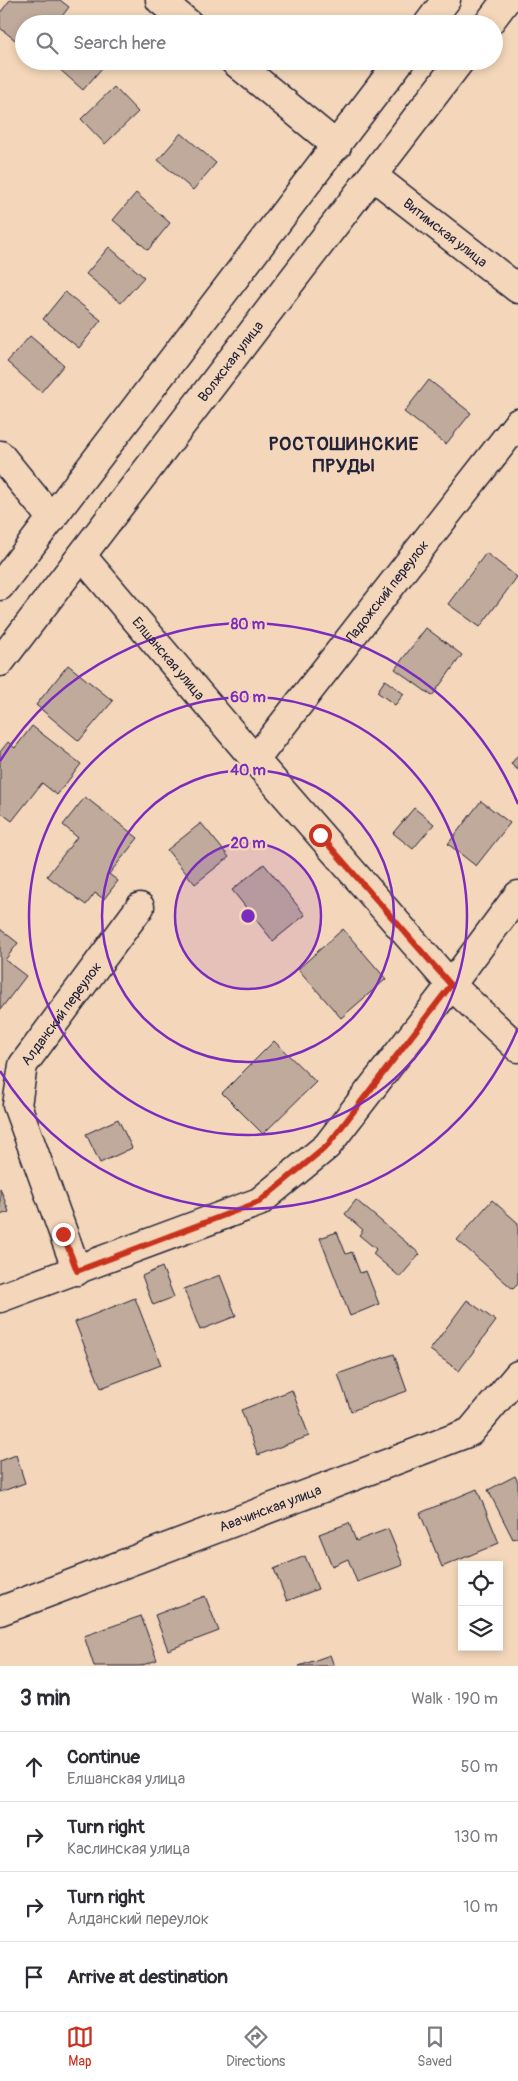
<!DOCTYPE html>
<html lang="en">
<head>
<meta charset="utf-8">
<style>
  :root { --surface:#fff; --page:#f7f7f7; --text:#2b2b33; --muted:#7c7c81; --line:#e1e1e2; --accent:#c8321e }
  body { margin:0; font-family:Pangolin,sans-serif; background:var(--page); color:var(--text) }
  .controls { position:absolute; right:15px; bottom:15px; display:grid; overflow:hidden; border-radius:0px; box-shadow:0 2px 8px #0003 }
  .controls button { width:45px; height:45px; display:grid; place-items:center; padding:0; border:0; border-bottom:1px solid var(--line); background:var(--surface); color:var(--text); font:25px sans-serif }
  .stop { position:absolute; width:15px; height:15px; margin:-11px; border:4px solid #c8321e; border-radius:50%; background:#fff }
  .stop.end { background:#c8321e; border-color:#fff; box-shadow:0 1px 5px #0008 }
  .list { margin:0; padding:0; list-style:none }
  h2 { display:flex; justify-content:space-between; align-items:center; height:65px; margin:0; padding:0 20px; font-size:21px }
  h2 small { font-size:16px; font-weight:400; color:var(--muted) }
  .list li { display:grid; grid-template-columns:32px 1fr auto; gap:15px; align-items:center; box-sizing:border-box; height:70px; padding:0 20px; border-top:1px solid var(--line) }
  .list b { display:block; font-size:19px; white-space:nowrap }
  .list p { margin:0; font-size:16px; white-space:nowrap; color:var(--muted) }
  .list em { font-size:16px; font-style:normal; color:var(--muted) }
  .icon { flex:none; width:28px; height:28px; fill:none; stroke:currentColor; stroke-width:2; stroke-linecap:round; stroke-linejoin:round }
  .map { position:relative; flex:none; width:518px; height:1666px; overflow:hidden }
  .search { position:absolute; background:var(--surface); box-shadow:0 2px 8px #0003; left:15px; right:15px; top:15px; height:55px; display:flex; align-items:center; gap:12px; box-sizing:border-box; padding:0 18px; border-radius:28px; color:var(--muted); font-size:19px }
  .sheet { height:345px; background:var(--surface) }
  nav { display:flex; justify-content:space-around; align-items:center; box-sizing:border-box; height:70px; border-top:1px solid var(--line); background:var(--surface); font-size:14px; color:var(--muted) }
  nav a { display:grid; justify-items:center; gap:2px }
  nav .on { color:var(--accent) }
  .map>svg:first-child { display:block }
  .building { fill:#c0aa9b; stroke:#22223b }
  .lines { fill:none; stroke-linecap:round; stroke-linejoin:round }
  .minor-casing { stroke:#22223b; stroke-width:31 }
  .tertiary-casing { stroke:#22223b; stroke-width:31 }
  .minor { stroke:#f4d7ba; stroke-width:28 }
  .tertiary { stroke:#f4d7ba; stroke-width:28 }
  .route { stroke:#c8321e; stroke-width:6 }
  .ring { fill:none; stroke:#7b2cbf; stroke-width:2.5 }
  .labels { text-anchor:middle; stroke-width:4.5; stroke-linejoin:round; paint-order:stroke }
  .street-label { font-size:14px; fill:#22223b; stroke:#f4d7ba }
  .district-label { font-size:19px; font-weight:bold; letter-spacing:1px; fill:#22223b; stroke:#f4d7ba }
  .centre { fill:#7b2cbf; stroke:#f4d7ba; stroke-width:2.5 }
  .ring-label { font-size:15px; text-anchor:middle; font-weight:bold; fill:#7b2cbf; stroke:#f4d7ba; stroke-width:4.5; stroke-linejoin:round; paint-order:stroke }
</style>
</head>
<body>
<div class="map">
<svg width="518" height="1666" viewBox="0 0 518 1666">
  <rect width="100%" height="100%" fill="#f4d7ba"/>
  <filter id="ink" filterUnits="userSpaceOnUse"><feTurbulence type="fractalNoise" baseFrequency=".02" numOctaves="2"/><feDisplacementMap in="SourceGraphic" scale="10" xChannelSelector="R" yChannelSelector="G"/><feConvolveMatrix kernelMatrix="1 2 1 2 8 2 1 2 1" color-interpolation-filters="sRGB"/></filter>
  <g filter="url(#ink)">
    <g class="building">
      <polygon points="10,0 60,0 69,7 56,24 24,24 24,47 0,28 0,13"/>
      <polygon points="61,61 108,61 83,90 57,67"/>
      <polygon points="114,87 138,112 105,144 81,119"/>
      <polygon points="181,133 216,163 193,190 158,160"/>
      <polygon points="136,193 170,223 148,250 113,220"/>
      <polygon points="109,247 144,277 121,303 86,274"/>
      <polygon points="65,292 101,320 79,348 43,319"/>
      <polygon points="30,336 64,365 41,392 7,362"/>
      <polygon points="429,380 471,413 446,444 404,412"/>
      <polygon points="486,553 517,577 480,627 448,604"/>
      <polygon points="426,628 462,655 432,696 395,669"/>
      <polygon points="68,665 113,701 79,741 36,705"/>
      <polygon points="385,680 404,694 395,705 377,692"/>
      <polygon points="32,726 81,764 57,795 42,783 12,821 0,812 0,752 8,742 15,748"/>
      <polygon points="518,755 518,770 511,764"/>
      <polygon points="85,797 138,838 109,874 118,881 104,899 95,893 86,905 47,876 77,837 63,825"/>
      <polygon points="481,801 510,823 476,866 448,844"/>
      <polygon points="414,808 434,824 413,849 393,833"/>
      <polygon points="201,823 229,857 195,884 167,850"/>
      <polygon points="264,864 305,915 273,941 232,890"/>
      <polygon points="0,929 18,943 5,960 26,976 0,1010"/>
      <polygon points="343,929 386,979 341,1018 298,969"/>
      <polygon points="274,1041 316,1082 263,1134 222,1093"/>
      <polygon points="118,1119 132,1148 100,1163 86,1134"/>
      <polygon points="0,1188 9,1212 0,1215"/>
      <polygon points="356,1200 420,1254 400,1277 373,1254 376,1249 359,1235 363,1230 345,1214"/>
      <polygon points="492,1200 518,1223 518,1284 513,1289 457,1240"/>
      <polygon points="337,1232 346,1254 352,1252 360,1273 366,1271 379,1304 350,1316 320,1238"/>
      <polygon points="162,1267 174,1297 153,1305 142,1276"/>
      <polygon points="220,1275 236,1316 200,1330 184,1289"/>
      <polygon points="135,1298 161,1365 101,1388 75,1322"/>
      <polygon points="467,1300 496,1321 459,1371 430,1350"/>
      <polygon points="394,1354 407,1391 351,1411 338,1374"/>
      <polygon points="292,1390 309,1436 258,1455 241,1410"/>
      <polygon points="16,1455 25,1483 0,1492 0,1461"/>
      <polygon points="515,1476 518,1482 518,1537 513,1539 488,1490"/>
      <polygon points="477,1489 499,1543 442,1567 420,1513"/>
      <polygon points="349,1523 356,1541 388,1529 403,1565 357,1582 348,1559 332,1566 319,1534"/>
      <polygon points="305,1556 318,1589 287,1601 274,1569"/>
      <polygon points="205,1596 219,1631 168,1650 155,1615"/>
      <polygon points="141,1616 157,1660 140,1666 94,1666 84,1636"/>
      <polygon points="330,1655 334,1666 299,1666"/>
    </g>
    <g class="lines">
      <defs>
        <g id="minor">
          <polyline points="160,0 189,24"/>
          <polyline points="234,61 337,146"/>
          <path id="s1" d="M373,176l145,113"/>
          <polyline points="0,455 52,519"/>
          <path id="s2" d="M82,556l173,204 196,225 67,63"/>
          <path id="s3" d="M255,760l263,-337"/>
          <path id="s4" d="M77,1271l-60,-166 6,-40 117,-158"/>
          <polyline points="0,1298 259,1202 327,1146 451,985 518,895"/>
          <path id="s5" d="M0,1611l470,-179 48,-57"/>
        </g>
        <g id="tertiary">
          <polyline points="428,24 446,0"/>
          <polyline points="488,24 506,0"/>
          <polyline points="0,586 400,61"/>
          <path id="s6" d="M0,662l460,-601"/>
        </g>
      </defs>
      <use href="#minor" class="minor-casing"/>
      <use href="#tertiary" class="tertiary-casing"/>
      <use href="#minor" class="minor"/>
      <use href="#tertiary" class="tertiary"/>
    </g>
  </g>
  <g class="lines" filter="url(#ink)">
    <polyline class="route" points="63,1234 77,1271 259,1202 327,1146 451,985 320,835"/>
  </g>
  <circle cx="248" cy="916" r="73" fill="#7b2cbf" fill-opacity=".12"/>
  <g class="ring">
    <circle cx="248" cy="916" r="73"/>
    <circle cx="248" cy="916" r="146"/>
    <circle cx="248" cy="916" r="219"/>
    <path d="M518 1028A292 292 0 0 1 0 1071M0 761A292 292 0 0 1 518 804"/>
  </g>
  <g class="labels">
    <g class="street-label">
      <text dy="5" stroke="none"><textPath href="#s1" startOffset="92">Витимская улица</textPath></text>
      <text dy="5" stroke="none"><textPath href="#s6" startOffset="379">Волжская улица</textPath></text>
      <text dy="5" stroke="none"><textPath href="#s3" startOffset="214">Ладожский переулок</textPath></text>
      <text dy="5" stroke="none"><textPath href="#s2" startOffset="134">Елшанская улица</textPath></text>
      <text dy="5" stroke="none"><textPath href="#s4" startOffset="281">Алданский переулок</textPath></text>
      <text dy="5" stroke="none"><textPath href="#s5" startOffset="289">Авачинская улица</textPath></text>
    </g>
    <g class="district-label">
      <text x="344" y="450">РОСТОШИНСКИЕ<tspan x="344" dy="22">ПРУДЫ</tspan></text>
    </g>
  </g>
  <circle cx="248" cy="916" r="8" class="centre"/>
  <g class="ring-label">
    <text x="248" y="629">80 m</text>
    <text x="248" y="702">60 m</text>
    <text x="248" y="775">40 m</text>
    <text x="248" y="848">20 m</text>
  </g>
</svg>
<div class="controls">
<button><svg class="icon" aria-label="locate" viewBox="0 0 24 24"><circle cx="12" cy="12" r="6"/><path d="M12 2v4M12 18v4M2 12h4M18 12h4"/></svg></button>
<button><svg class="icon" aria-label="layers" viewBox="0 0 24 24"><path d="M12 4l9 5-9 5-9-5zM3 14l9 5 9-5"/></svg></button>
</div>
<div class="stop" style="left:320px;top:835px"></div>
<div class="stop end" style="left:63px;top:1234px"></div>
<div class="search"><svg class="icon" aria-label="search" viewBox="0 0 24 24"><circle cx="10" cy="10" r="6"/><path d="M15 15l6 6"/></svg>Search here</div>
</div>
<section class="sheet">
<h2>3 min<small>Walk · 190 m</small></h2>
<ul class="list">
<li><svg class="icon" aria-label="ahead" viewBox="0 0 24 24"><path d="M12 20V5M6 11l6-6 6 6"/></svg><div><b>Continue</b><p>Елшанская улица</p></div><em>50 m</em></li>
<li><svg class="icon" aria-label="right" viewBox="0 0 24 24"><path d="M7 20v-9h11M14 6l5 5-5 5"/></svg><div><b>Turn right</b><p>Каслинская улица</p></div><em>130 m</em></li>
<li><svg class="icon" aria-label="right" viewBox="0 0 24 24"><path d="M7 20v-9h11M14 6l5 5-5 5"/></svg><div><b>Turn right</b><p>Алданский переулок</p></div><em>10 m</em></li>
<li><svg class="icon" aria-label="arrive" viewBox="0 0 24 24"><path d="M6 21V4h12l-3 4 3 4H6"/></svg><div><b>Arrive at destination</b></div></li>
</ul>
</section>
<nav>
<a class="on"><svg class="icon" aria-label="map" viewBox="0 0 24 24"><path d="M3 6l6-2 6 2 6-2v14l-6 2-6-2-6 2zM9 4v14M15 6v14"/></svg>Map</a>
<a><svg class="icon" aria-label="directions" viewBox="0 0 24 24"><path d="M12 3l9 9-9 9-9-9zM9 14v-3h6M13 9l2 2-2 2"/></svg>Directions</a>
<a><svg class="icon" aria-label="saved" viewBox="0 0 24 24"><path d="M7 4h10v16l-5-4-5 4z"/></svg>Saved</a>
</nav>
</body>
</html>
